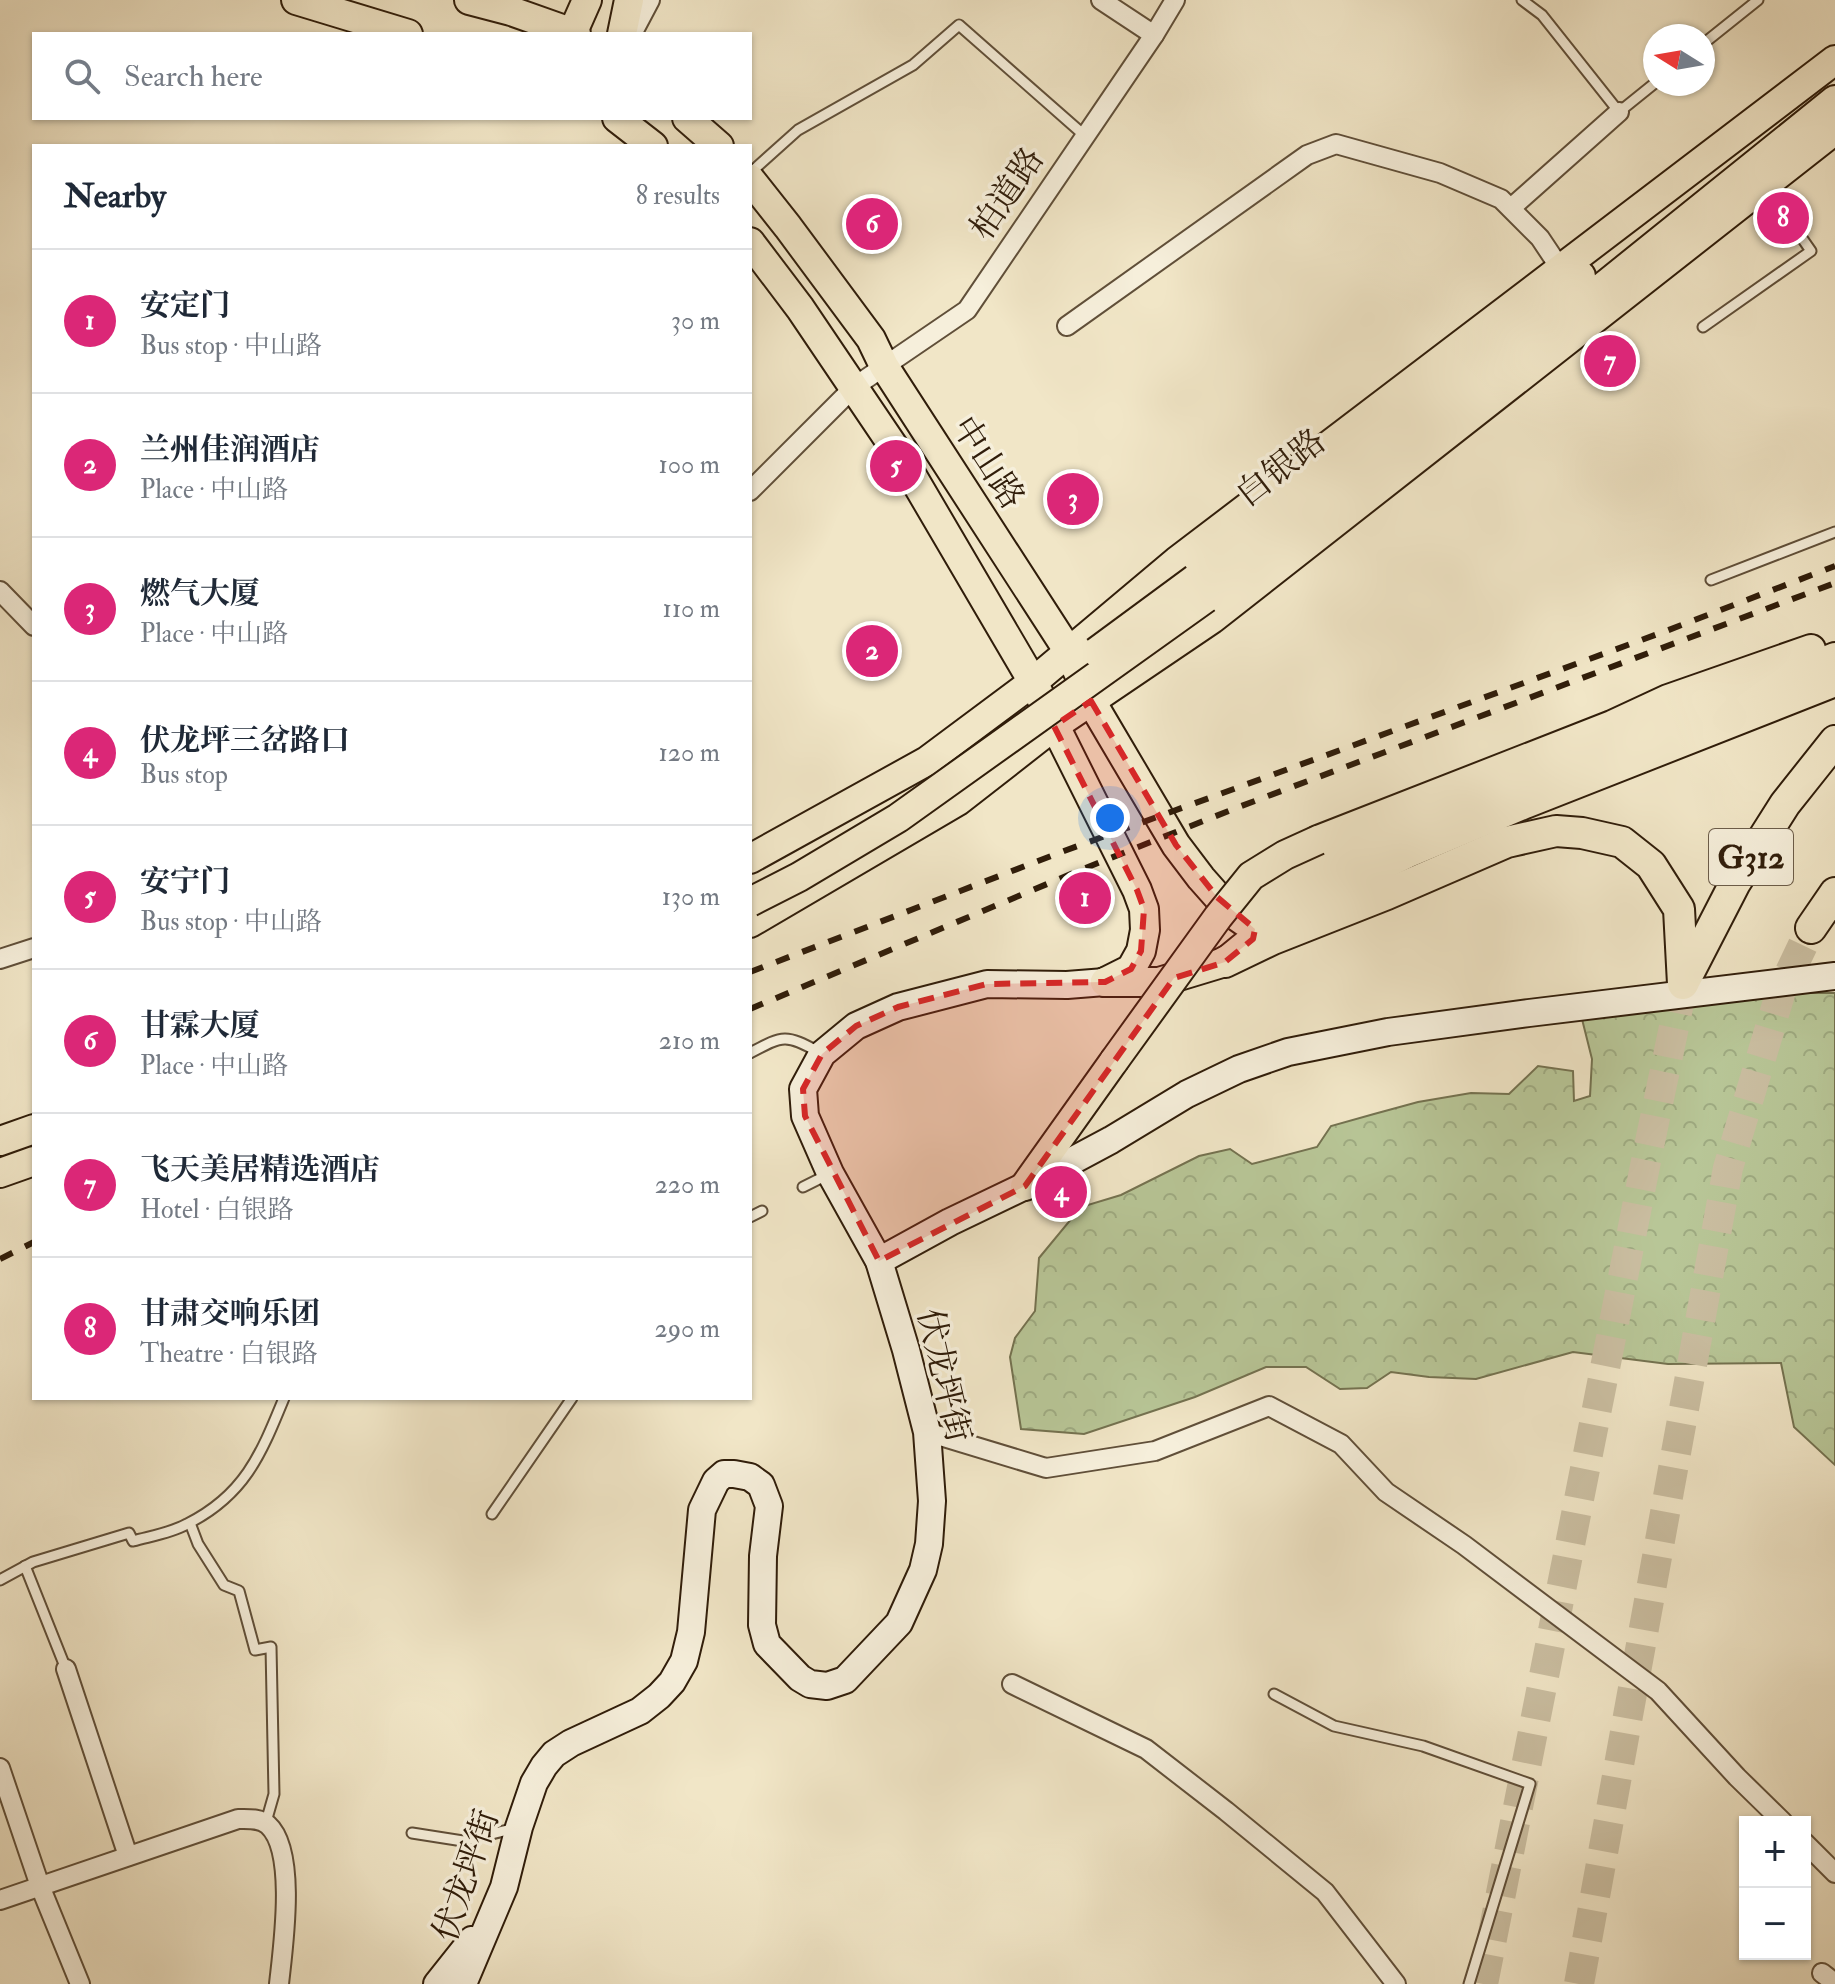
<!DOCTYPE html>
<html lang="en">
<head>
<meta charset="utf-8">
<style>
  :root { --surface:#fff; --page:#f6f6f7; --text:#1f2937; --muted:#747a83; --line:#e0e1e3; --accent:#db2777 }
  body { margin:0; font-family:"IM FELL Double Pica","Noto Serif SC",serif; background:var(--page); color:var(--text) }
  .controls { position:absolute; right:24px; bottom:24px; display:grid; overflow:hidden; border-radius:0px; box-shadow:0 2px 6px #0004 }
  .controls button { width:72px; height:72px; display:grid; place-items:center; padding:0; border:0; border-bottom:2px solid var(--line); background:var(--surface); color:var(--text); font:40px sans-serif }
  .compass { position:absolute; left:1643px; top:24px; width:72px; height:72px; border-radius:50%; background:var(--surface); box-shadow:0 2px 6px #0004; rotate:281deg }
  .you { position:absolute; left:1110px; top:818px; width:28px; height:28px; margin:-20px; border:6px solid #fff; border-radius:50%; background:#1a73e8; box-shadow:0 0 0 12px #1a73e833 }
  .badge { display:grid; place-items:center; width:52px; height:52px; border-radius:50%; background:var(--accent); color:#fff; font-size:26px; font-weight:700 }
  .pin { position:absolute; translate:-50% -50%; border:4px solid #fff; box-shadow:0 2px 8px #0006 }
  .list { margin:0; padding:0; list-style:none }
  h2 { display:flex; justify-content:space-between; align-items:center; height:104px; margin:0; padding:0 32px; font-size:34px }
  h2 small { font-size:26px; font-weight:400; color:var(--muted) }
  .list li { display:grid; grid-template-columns:52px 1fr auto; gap:24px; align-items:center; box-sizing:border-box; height:144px; padding:0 32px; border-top:2px solid var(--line) }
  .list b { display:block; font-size:30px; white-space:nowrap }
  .list p { margin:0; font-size:26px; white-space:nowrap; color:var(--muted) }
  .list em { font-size:26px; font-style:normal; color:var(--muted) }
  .icon { flex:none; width:44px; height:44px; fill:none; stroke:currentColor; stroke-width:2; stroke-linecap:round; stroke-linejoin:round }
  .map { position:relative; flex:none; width:1835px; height:1984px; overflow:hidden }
  .search { position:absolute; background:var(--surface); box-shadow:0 2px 6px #0004; left:32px; top:32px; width:720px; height:88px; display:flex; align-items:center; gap:20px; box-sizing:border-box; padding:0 28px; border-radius:0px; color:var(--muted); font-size:30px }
  .panel { position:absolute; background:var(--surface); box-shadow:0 2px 6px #0004; left:32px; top:144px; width:720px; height:1256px; border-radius:0px }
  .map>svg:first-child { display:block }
  .forest { fill:url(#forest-crowns); stroke:#747250; stroke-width:2 }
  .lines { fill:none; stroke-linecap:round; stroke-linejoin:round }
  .trunk-tunnel { stroke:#cabea1; stroke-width:30; stroke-dasharray:30 15; stroke-linecap:butt }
  .service-casing { stroke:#604f39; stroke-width:13 }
  .minor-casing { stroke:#604f39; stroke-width:22 }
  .secondary-casing { stroke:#301d0a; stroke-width:30 }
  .primary-casing { stroke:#301d0a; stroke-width:32 }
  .trunk-casing { stroke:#301d0a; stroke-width:34 }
  .service { stroke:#f6efdb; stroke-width:9 }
  .minor { stroke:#f6efdb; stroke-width:18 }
  .secondary { stroke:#f6efdb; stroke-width:26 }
  .primary { stroke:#f1e6c7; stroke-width:28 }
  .trunk { stroke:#f1e6c7; stroke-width:30 }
  .rail { stroke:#301d0a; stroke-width:6; stroke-dasharray:14 14; stroke-linecap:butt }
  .primary-bridge-casing { stroke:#301d0a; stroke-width:32; stroke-linecap:butt }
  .primary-bridge { stroke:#f1e6c7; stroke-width:28 }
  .marked { fill:#d62828; fill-opacity:0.2; stroke:#d62828; stroke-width:6; stroke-dasharray:16 10; stroke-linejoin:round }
  .labels { text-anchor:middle; stroke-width:7; stroke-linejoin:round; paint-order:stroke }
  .shield { fill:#f6efdb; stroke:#6b5c49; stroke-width:2 }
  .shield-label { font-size:32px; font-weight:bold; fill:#301d0a }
  .street-label { font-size:34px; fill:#301d0a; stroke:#f6efdb }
</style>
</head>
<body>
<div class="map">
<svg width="1835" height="1984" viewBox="0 0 1835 1984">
  <defs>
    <pattern id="forest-crowns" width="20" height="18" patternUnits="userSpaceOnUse" patternTransform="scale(2)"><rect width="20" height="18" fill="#b8c697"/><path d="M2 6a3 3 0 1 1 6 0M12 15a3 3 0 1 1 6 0" fill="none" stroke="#9eaa81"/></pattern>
  </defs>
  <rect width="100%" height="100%" fill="#f1e6c7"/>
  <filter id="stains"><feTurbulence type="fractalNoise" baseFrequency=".0025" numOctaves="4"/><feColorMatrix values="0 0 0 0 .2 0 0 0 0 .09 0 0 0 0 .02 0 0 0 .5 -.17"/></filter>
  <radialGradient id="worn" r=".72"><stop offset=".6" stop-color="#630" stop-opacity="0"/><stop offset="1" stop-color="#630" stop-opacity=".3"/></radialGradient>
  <polygon class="forest" points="1801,993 1835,993 1835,1465 1794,1427 1781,1363 1668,1364 1573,1352 1476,1379 1429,1377 1391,1372 1367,1388 1340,1389 1306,1367 1266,1367 1195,1397 1084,1434 1021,1429 1010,1357 1015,1338 1035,1311 1039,1258 1081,1207 1121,1195 1199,1156 1230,1149 1252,1164 1317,1147 1331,1126 1374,1114 1418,1102 1471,1093 1509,1094 1538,1066 1573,1071 1574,1101 1590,1096 1592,1059 1582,1019 1719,1000"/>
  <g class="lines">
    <g class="trunk-tunnel">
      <polyline points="1483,1984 1647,1156 1683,984"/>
      <polyline points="1579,1984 1728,1168 1781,991 1811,928"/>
    </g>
    <defs>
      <g id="service">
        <polyline points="1522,0 1542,15 1619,112 1655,83"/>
        <polyline points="1703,44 1758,0"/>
        <polyline points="750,173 798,130 913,65 959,25 1084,135"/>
        <polyline points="1703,327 1811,251 1767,188"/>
        <polyline points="1711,580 1835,532"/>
        <path d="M750,1053c34,-18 35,-19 69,-1"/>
        <polyline points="803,1187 829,1174"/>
        <polyline points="750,1217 762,1211"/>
        <polyline points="492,1514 572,1398"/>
        <polyline points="190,1523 198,1544 224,1585 239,1591 255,1650 271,1647 274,1794 266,1822"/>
        <polyline points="25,1566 66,1669"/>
        <path d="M0,1580l33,-18 96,-29 4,8c18,-5 38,-8 54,-17 58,-29 74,-70 97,-126"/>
        <polyline points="1274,1694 1334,1726 1423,1746 1530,1784 1469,1984"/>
        <polyline points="412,1833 463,1841 516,1828"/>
      </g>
      <g id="minor">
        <polyline points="1101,0 1154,35"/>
        <polyline points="632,34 650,0"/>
        <polyline points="1511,208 1619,112"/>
        <polyline points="1067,326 1307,155 1336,144 1440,173 1501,199 1540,238 1560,268"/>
        <polyline points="750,491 854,387 967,310 1154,35 1175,0"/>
        <polyline points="0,591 34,626"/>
        <polyline points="0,959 34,948"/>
        <polyline points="927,1432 1046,1468 1155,1451 1269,1406 1341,1444 1386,1492 1464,1545 1658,1691 1737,1777 1783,1822"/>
        <polyline points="66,1669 128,1856"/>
        <polyline points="1012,1684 1146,1749 1226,1811 1325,1892 1396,1984"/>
        <polyline points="0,1768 40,1886 80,1984"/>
        <polyline points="1805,1843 1835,1873"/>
        <path d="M0,1900l238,-81c11,0 22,-1 30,6 29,26 15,122 11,159"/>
        <polyline points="1822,1973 1835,1983"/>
      </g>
      <g id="secondary">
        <polyline points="879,1261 950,1222 1025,1186 1111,1140 1187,1094 1239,1069 1288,1052 1388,1032 1529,1013 1835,976"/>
        <polyline points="437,1984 472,1940"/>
        <polyline points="463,1984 504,1887 519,1827 534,1783 544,1766 554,1754 571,1743 640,1711 659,1696 672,1682 684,1661 691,1632 702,1510 716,1481 724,1474 734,1474 750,1477 761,1485 769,1506 763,1556 762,1625 767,1644 800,1678 810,1684 827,1686 845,1680 899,1623 923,1570 929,1544 932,1501 927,1432 906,1350 879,1261 830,1173 805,1116 803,1089 822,1054 856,1026 898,1007 987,984 1067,985 1105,982"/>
      </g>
      <g id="primary">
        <polyline points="296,0 408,34"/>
        <polyline points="469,0 511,11 576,34"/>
        <polyline points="572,34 587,0"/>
        <polyline points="622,34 629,0"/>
        <polyline points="617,118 653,146"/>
        <polyline points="687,118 719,146"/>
        <polyline points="750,179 788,227 871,339 884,366 1069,652 1091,701 1176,845 1201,878 1232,913 1255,929 1253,939 1225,962 1159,982 1105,982"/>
        <polyline points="750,242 800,308 904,462 1033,682 1137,890 1144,909 1145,930 1141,951 1131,969 1105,982"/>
        <polyline points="1195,579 1581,276"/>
        <polyline points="1206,598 1584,302 1835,100"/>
        <polyline points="1318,840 1612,725 1668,699 1811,649"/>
        <polyline points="750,859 927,761 1033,682 1177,561 1835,60"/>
        <polyline points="1232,913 1257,894 1835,657"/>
        <polyline points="750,923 958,801 1054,726 1212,619 1835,130"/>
        <polyline points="0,1141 34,1129"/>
        <polyline points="0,1173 34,1161"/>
        <polyline points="1025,1186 1114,1061"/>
      </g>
      <g id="trunk">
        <polyline points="1232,913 1269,912 1311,900 1406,853 1525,803 1835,681"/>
        <polyline points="1811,928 1835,893"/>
        <polyline points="1225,962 1273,939 1387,894 1507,842 1556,831 1582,833 1622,842 1651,865 1679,909 1683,984"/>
        <polyline points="1684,982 1735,883 1785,804 1835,741"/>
      </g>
    </defs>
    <use href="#service" class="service-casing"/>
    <use href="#minor" class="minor-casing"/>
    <use href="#secondary" class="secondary-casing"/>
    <use href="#primary" class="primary-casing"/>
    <use href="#trunk" class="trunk-casing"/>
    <use href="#service" class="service"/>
    <use href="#minor" class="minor"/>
    <use href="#secondary" class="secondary"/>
    <use href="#primary" class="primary"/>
    <use href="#trunk" class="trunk"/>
    <g class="rail">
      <polyline points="750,972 1064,851 1666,631 1835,566"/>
      <polyline points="750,1009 1078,871 1236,808 1835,583"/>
      <polyline points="0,1259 34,1242"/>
    </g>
    <defs>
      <g id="primary-bridge">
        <polyline points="1096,652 1195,579"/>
        <polyline points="750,902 799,877 898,818 1206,598"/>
        <polyline points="1114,1061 1218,917 1251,876 1285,855 1318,840"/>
      </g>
    </defs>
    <use href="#primary-bridge" class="primary-bridge-casing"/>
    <use href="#primary-bridge" class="primary-bridge"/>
  </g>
  <path class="marked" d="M1091,701l85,144 41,52 38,32 -2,10 -28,23 -51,16 -149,208 -146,75 -74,-145 -2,-27 19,-35 34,-28 42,-19 89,-23 118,-2 26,-13 10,-18 3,-42 -7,-19 -83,-164z"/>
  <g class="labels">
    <rect class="shield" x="1709" y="829" width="84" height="56" rx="6"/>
    <g class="shield-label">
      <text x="1751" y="868">G312</text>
    </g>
    <g class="street-label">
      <text transform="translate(1006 193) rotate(-56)" y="12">柏道路</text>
      <text transform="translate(989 462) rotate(57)" y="12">中山路</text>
      <text transform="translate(1280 467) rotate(-38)" y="12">白银路</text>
      <text transform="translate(945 1375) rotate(77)" y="12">伏龙坪街</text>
      <text transform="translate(465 1875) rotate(-71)" y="12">伏龙坪街</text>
    </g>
  </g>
  <rect width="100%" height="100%" filter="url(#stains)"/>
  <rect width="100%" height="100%" fill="url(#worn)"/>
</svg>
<div class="controls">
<button>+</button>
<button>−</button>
</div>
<svg class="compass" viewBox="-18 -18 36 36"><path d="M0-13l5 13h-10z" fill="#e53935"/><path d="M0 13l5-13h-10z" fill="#747a83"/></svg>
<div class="you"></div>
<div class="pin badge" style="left:1085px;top:898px">1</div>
<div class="pin badge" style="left:872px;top:651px">2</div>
<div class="pin badge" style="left:1073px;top:499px">3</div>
<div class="pin badge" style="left:1061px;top:1192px">4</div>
<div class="pin badge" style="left:896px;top:466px">5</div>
<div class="pin badge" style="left:872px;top:224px">6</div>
<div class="pin badge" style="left:1610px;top:361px">7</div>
<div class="pin badge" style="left:1783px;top:218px">8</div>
<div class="search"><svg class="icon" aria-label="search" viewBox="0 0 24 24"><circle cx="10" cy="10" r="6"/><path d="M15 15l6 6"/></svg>Search here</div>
<section class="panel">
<h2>Nearby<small>8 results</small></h2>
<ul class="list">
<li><span class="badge">1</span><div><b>安定门</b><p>Bus stop · 中山路</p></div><em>30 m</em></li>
<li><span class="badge">2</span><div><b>兰州佳润酒店</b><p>Place · 中山路</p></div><em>100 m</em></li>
<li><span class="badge">3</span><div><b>燃气大厦</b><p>Place · 中山路</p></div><em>110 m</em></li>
<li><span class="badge">4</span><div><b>伏龙坪三岔路口</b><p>Bus stop</p></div><em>120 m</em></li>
<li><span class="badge">5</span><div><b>安宁门</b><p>Bus stop · 中山路</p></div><em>130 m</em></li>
<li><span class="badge">6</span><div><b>甘霖大厦</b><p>Place · 中山路</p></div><em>210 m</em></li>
<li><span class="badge">7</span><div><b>飞天美居精选酒店</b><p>Hotel · 白银路</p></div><em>220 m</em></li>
<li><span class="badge">8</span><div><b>甘肃交响乐团</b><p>Theatre · 白银路</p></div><em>290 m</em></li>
</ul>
</section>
</div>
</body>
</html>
